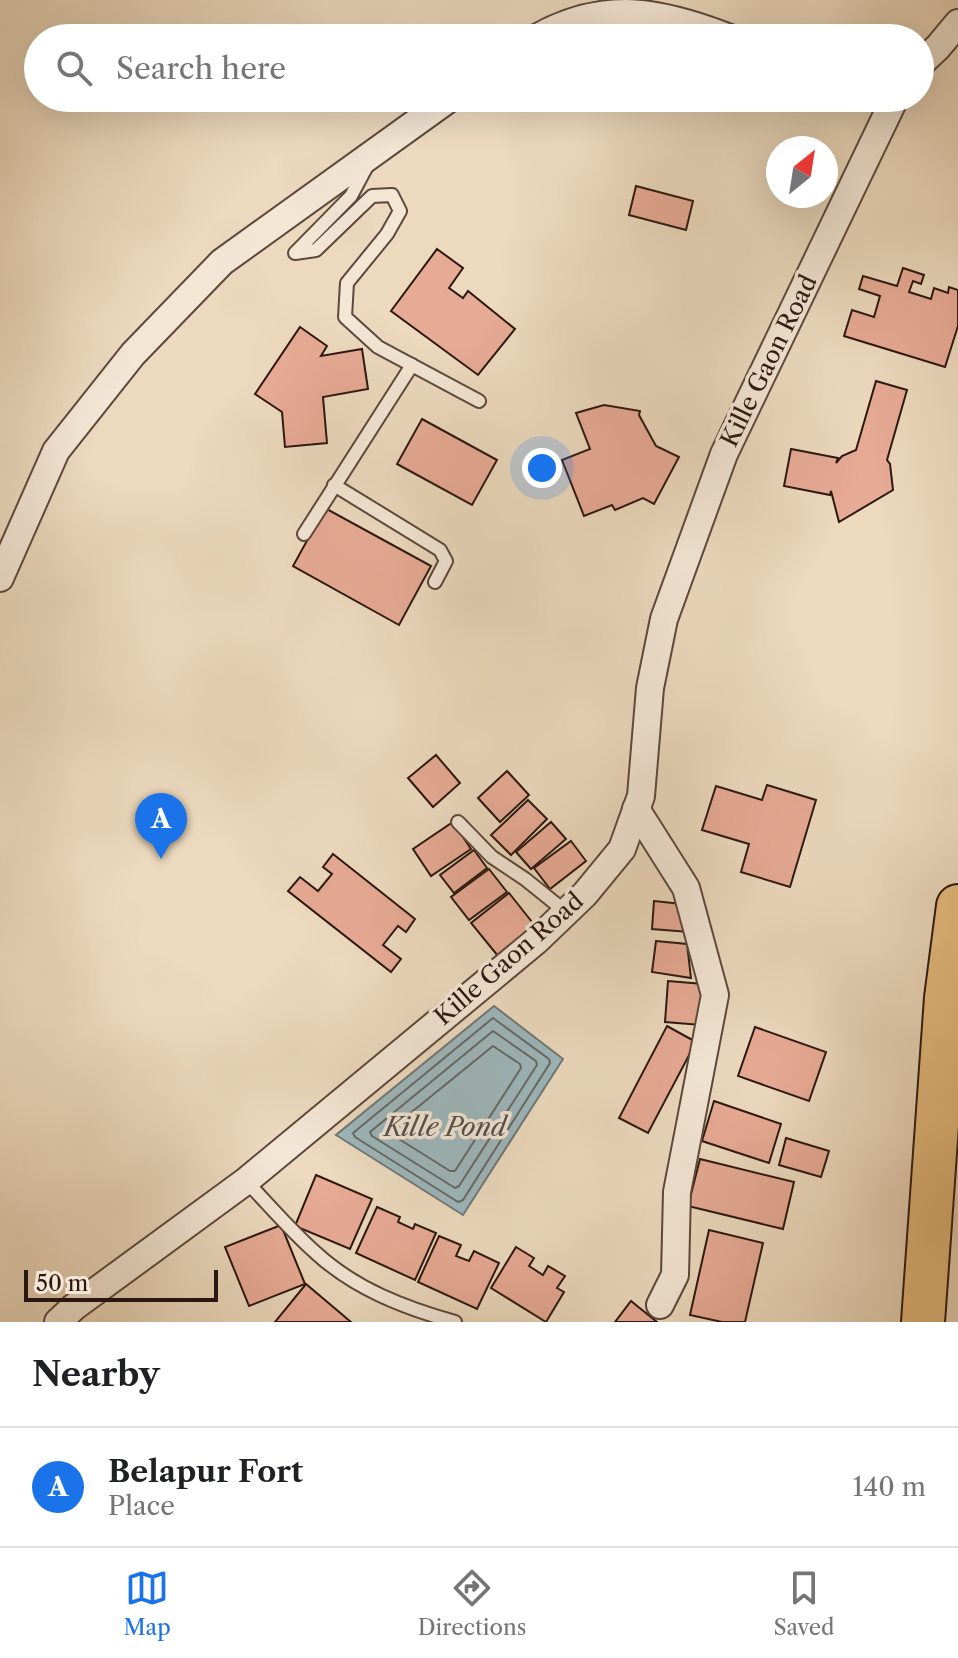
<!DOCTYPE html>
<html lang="en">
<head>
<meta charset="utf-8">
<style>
  :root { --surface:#fff; --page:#f6f6f6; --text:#202124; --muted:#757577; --line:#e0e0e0; --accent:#1a73e8 }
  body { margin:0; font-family:"Libre Caslon Text",serif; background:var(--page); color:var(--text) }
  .compass { position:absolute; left:766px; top:136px; width:72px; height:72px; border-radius:50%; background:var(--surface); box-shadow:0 8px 32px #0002; rotate:30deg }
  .scale { position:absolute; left:24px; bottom:20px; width:194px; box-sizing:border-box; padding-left:8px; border:4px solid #2c1810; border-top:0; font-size:22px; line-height:28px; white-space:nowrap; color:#2c1810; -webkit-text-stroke:6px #f3e6d5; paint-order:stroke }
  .you { position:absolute; left:542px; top:468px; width:28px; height:28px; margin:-20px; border:6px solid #fff; border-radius:50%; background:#1a73e8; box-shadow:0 0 0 12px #1a73e833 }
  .badge { display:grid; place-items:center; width:52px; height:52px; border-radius:50%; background:var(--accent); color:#fff; font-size:26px; font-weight:700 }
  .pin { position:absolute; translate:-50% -66px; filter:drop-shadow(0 2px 4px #0008) }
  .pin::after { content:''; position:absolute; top:42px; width:28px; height:24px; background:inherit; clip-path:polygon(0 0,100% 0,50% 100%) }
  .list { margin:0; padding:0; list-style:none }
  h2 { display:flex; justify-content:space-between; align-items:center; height:104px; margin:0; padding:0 32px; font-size:34px }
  h2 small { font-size:26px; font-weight:400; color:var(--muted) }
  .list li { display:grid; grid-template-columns:52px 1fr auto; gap:24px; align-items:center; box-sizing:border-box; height:120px; padding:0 32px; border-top:2px solid var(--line) }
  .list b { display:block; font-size:30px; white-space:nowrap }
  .list p { margin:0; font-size:26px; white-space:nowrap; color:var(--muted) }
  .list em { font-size:26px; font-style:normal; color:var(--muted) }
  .icon { flex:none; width:44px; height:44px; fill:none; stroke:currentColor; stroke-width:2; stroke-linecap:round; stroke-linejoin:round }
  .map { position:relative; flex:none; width:958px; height:1322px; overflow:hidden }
  .search { position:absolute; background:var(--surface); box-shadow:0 8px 32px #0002; left:24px; right:24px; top:24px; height:88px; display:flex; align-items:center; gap:20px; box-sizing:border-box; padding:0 28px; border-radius:44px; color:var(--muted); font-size:30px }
  .sheet { height:224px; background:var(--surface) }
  nav { display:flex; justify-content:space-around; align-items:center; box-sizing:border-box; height:112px; border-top:2px solid var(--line); background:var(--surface); font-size:22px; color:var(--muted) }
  nav a { display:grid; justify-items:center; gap:4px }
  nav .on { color:var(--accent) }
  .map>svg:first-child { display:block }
  .water { fill:#9db7bc; stroke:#707777; stroke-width:2 }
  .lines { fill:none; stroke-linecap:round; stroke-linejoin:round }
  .shore { stroke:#646866; stroke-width:2 }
  .building { fill:#e7aa95; stroke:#2c1810; stroke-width:2 }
  .service-casing { stroke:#5c483c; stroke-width:16 }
  .minor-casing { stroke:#5c483c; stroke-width:30 }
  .trunk-casing { stroke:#2c1810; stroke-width:46 }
  .service { stroke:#f3e6d5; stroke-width:12 }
  .minor { stroke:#f3e6d5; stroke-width:26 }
  .trunk { stroke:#e6bc7f; stroke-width:42 }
  .labels { text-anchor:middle; stroke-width:7; stroke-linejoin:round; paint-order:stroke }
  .street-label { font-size:24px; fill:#2c1810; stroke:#f3e6d5 }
  .water-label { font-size:26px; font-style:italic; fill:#54504c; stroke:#f3e6d5 }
</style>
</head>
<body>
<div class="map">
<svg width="958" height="1322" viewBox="0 0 958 1322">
  <rect width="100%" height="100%" fill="#ecd9be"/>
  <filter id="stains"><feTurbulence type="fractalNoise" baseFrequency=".0025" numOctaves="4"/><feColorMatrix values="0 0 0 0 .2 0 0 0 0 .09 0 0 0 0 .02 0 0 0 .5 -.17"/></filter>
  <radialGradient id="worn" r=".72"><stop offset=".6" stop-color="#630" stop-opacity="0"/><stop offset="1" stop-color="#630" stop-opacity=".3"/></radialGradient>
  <polygon class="water" points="494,1006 563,1059 463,1215 336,1135"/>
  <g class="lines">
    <g class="shore">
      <polygon points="493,1018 549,1059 550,1063 463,1200 458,1202 355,1137 353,1133"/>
      <polygon points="493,1031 536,1061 537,1065 459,1186 455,1188 372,1136 370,1132"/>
      <polygon points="493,1046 520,1064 521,1068 455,1171 450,1171 391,1134 392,1128"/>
    </g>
  </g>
  <g class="building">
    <polygon points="636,186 693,201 686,230 629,215"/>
    <polygon points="437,249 463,268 449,288 463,298 468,291 515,329 478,375 391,311"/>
    <polygon points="903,268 924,275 921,284 913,281 909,292 931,299 934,288 948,293 949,287 958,290 958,326 945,367 844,336 852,310 874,317 880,296 859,289 863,276 897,286"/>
    <polygon points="300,327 327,346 321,356 362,349 368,389 323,397 327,443 285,447 282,412 255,394"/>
    <polygon points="876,381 907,390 887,460 890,464 893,490 839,522 831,491 830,495 784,486 791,449 838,458 836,463 842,456 856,450"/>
    <polygon points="604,405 640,411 639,415 656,446 679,457 654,504 643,498 615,510 612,505 584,516 562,460 590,449 576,413"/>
    <polygon points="422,419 497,460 472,505 397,464"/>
    <polygon points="325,508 431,566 399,625 293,566"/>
    <polygon points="436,755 460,783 433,807 408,778"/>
    <polygon points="507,771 529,795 500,822 478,798"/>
    <polygon points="767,785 816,800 790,887 741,872 749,844 702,830 716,786 762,800"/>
    <polygon points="528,800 547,819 511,855 491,835"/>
    <polygon points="453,822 471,849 431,876 413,849"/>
    <polygon points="551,822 566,839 531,869 516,852"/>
    <polygon points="571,841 586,861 550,889 534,868"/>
    <polygon points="474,850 487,868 454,893 440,875"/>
    <polygon points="333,854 415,919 406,932 398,926 383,945 401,959 391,972 288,891 300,877 318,891 332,874 323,867"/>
    <polygon points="489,869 507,892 469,920 451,897"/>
    <polygon points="509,893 536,927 498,956 471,923"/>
    <polygon points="654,901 691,905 689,932 652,929"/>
    <polygon points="656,941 687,944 691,978 652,972"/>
    <polygon points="668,981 703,984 701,1025 665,1022"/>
    <polygon points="667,1026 696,1042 648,1133 619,1118"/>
    <polygon points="755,1027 826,1052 809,1101 738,1076"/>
    <polygon points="714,1101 781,1124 769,1163 702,1141"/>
    <polygon points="786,1138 829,1151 821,1177 779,1165"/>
    <polygon points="700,1159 794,1182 783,1229 688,1206"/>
    <polygon points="316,1175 372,1199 350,1249 295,1226"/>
    <polygon points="377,1207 400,1217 398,1222 413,1229 415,1224 436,1233 415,1280 356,1253"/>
    <polygon points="281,1225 305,1284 249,1306 225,1247"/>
    <polygon points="709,1230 763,1243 745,1322 722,1322 690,1315"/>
    <polygon points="439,1236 461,1245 456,1256 469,1261 474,1251 499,1263 477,1309 418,1282"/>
    <polygon points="516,1247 534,1258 529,1266 543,1275 548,1266 565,1276 557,1288 564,1292 546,1322 491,1288"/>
    <polygon points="306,1284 351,1322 275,1322"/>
    <polygon points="631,1301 657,1322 615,1322"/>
  </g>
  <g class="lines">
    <defs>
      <g id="service">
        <polyline points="367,166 351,196 295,253 316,250 372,196 392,195 400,211 387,234 347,283 345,317 378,347 479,401"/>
        <polyline points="334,485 440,550 446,561 435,582"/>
        <polyline points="304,534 412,365"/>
        <polyline points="458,822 492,857 525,879 566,912"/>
        <path d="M246,1181c23,24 45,50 70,72 39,36 89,55 139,69"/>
      </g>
      <g id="minor">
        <path d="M536,38c68,-38 122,-28 194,0"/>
        <polyline points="920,64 938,47 958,23"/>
        <polyline points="0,578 56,451 133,354 222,262 450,98"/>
        <polyline points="636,809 686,888 715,995 677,1192 675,1275 660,1305"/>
        <polyline points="58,1322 74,1307 246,1181 536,941 585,894 622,849 641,796 650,688 664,619 724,454 895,98"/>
      </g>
      <polyline id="trunk" points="923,1322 946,998 958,906"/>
    </defs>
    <use href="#service" class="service-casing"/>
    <use href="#minor" class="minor-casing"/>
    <use href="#trunk" class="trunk-casing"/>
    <use href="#service" class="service"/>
    <use href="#minor" class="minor"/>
    <use href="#trunk" class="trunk"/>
  </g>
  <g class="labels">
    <g class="street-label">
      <text transform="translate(769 361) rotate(-64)" y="8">Kille Gaon Road</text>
      <text transform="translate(509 959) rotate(-41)" y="8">Kille Gaon Road</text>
    </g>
    <g class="water-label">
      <text x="445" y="1136">Kille Pond</text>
    </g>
  </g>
  <rect width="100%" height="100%" filter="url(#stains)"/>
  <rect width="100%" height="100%" fill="url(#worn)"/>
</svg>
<svg class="compass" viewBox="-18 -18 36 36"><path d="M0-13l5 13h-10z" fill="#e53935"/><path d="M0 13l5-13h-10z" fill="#757577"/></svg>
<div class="scale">50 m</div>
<div class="you"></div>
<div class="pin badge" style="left:161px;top:859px">A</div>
<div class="search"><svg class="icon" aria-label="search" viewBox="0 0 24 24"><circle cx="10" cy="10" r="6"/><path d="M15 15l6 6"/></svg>Search here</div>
</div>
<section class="sheet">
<h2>Nearby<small></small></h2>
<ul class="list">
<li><span class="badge">A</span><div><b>Belapur Fort</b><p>Place</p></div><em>140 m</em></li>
</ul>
</section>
<nav>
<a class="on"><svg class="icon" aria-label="map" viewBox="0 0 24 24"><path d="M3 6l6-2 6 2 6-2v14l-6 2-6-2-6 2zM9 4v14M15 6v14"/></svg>Map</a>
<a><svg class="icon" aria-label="directions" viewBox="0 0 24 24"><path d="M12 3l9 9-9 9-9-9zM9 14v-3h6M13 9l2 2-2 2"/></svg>Directions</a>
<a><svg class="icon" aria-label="saved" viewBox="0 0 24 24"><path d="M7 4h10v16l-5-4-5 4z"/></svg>Saved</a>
</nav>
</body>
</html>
